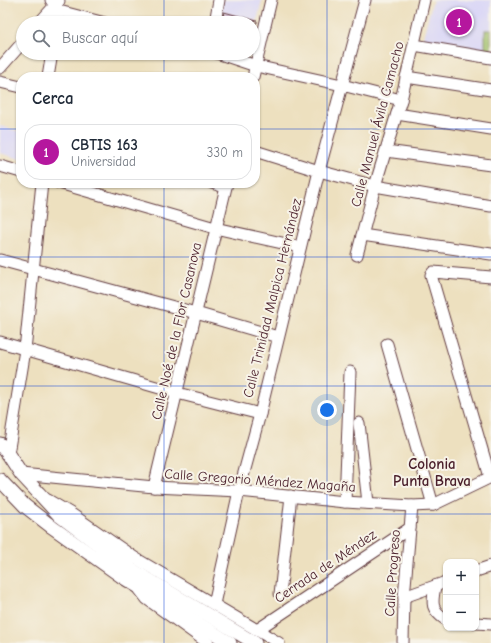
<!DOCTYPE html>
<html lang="es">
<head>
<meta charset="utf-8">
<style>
  :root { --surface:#fff; --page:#f2f2f3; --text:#1f2937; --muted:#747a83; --line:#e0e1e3; --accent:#b5179e }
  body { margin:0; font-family:"Comic Neue",sans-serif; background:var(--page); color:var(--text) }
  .controls { position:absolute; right:12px; bottom:12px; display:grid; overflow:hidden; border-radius:8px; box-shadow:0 1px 3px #0004 }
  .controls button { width:36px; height:36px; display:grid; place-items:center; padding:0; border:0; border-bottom:1px solid var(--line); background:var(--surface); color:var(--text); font:20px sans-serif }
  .you { position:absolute; left:327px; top:410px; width:14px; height:14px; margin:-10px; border:3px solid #fff; border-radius:50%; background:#1a73e8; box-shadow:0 0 0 6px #1a73e833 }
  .badge { display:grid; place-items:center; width:26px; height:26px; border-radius:50%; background:var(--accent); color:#fff; font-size:13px; font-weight:700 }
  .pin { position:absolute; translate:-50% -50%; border:2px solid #fff; box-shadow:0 1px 4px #0006 }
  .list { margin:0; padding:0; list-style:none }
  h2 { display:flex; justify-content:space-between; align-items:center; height:52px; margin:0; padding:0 16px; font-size:17px }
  h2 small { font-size:13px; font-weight:400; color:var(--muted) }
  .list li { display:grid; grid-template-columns:26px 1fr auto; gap:12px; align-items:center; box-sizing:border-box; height:56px; margin:0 8px 8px; padding:0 8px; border:1px solid var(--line); border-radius:16px }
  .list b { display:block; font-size:15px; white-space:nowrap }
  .list p { margin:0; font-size:13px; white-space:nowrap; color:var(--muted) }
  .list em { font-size:13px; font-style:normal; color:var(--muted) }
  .icon { flex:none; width:22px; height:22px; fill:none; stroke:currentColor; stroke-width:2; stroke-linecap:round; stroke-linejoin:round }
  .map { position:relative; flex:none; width:491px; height:643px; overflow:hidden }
  .search { position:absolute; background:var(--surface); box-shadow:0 1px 3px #0004; left:16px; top:16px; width:244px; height:44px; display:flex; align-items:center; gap:10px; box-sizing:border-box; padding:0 14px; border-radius:22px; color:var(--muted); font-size:15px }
  .panel { position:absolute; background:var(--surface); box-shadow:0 1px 3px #0004; left:16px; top:72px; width:244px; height:116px; border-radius:16px }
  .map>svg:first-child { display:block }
  .built { fill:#d9d6f7 }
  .green { fill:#a0c16a; stroke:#75704a }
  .building { fill:#d3b4db }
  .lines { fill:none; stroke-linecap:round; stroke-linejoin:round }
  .minor-casing { stroke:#623c41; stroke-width:13 }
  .major-casing { stroke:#623c41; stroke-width:15 }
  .minor { stroke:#fff; stroke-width:11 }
  .major { stroke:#fff; stroke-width:13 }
  .grid { fill:none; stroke:#1d4ed8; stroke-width:1; stroke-opacity:0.55 }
  .labels { text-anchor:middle; stroke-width:4; stroke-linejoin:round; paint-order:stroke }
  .street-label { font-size:14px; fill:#4a1f2b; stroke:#f7f3e8 }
  .neighbourhood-label { font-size:15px; font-weight:bold; fill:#4a1f2b; stroke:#f7f3e8 }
</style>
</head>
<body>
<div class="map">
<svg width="491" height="643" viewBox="0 0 491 643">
  <rect width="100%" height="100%" fill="#f7f3e8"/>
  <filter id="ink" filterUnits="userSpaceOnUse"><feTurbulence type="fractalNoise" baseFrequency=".025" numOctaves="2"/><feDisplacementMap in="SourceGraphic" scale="8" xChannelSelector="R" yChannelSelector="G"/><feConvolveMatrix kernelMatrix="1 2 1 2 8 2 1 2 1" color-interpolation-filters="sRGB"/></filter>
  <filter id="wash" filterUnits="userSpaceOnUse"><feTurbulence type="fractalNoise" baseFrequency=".012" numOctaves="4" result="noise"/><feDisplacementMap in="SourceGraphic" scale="16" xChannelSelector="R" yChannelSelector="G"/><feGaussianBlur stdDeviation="0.9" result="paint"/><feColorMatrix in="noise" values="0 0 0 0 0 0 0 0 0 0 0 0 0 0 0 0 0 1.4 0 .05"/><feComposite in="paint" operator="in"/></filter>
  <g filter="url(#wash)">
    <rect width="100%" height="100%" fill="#ede0bf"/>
    <g class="built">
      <polygon points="222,0 262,0 257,21 221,11"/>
      <polygon points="433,0 491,0 491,53 421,45"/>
      <polygon points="0,126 21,132 21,159 0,153"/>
    </g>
    <rect class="green" x="485" y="30" width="6" height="23"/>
    <g id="blocks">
      <polygon class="building" points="224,12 257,21 257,23 222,23"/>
    </g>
  </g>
  <g filter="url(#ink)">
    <use href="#blocks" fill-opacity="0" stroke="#623c41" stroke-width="1"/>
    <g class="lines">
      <defs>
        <g id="minor">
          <polyline points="51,0 59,11 105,23"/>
          <polyline points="39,23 59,1"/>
          <polyline points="57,23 59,11"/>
          <polyline points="215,23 219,0"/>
          <polyline points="414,45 491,58"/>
          <polyline points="217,53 256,66 342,85 401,100"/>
          <polyline points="0,68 23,42"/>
          <polyline points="48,77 52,53"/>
          <polyline points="253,77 271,0"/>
          <polyline points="406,77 491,90"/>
          <polyline points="0,82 21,87"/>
          <polyline points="397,114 491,129"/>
          <polyline points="255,151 319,171 375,186 491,206"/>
          <polyline points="386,151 491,165"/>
          <polyline points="0,166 21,172"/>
          <polyline points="59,183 215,228 300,247"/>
          <polyline points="212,183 225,187"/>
          <polyline points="362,235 491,254"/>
          <polyline points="357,255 375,186 401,100 424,0"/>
          <polyline points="0,260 196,313 278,337"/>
          <polyline points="0,342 177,393 260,414"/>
          <polyline points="387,344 433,505"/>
          <polyline points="359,423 368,503"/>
          <polyline points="8,454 25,350 42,183"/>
          <polyline points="21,474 154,487 239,491 345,502 412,506 433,505 491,477"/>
          <polyline points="490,477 431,275 433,272 491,277"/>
          <polyline points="154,487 227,183"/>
          <polyline points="48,500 70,513 135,558 279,643"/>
          <polyline points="345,502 350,372"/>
          <polyline points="476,571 491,566"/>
          <path d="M435,586c-3,17 -5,23 11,34"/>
          <polyline points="140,590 147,599 208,643"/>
          <polyline points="280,594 291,496"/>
          <polyline points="404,597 446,582"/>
          <polyline points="214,604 239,491 260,414 319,171 365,0"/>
          <polyline points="476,623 491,624"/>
          <polyline points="257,630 410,528"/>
          <polyline points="403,643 404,597 412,506"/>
        </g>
        <g id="major">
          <polyline points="0,444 8,454 21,474 60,516 131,569 255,643"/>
          <polyline points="0,480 25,506 52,527 121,576 230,643"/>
        </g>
      </defs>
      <use href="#minor" class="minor-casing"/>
      <use href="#major" class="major-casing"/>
      <use href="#minor" class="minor"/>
      <use href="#major" class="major"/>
    </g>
  </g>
  <path class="grid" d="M164,0v23M327,0v643M164,53v24M0,129h21M255,129h236M164,183v460M0,257h491M0,386h491M0,514h491"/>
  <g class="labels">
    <g class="street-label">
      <text transform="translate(377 124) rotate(-75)" y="5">Calle Manuel Ávila Camacho</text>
      <text transform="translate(272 298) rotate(-76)" y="5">Calle Trinidad Malpica Hernández</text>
      <text transform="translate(176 331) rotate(-77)" y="5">Calle Noé de la Flor Casanova</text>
      <text transform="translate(260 480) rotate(4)" y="5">Calle Gregorio Méndez Magaña</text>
      <text transform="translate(325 566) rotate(-34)" y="5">Cerrada de Méndez</text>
      <text transform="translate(392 573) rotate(-86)" y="5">Calle Progreso</text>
    </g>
    <g class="neighbourhood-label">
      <text x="432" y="469">Colonia<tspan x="432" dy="17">Punta Brava</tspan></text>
    </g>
  </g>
</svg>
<div class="controls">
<button>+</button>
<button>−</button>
</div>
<div class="you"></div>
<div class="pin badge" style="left:459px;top:22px">1</div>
<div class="search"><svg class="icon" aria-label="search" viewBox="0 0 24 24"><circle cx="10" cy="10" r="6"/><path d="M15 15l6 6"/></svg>Buscar aquí</div>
<section class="panel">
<h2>Cerca<small></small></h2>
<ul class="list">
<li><span class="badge">1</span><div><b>CBTIS 163</b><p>Universidad</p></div><em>330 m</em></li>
</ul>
</section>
</div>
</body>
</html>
